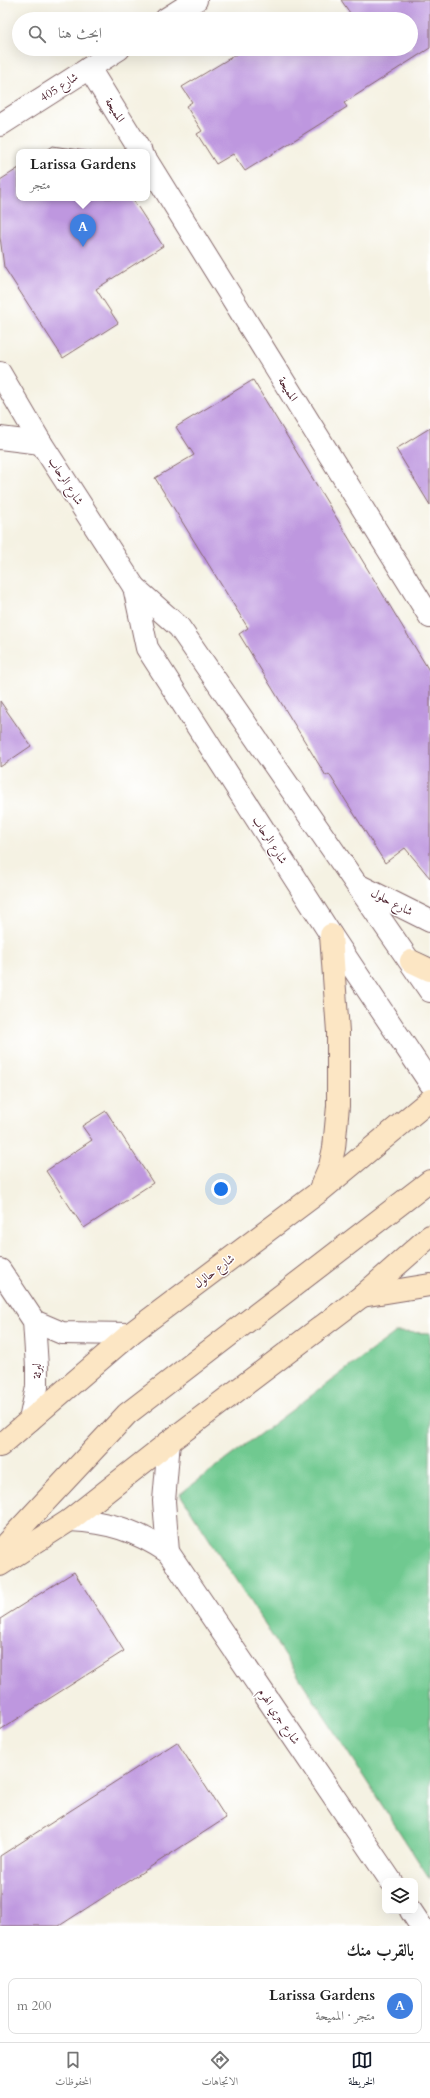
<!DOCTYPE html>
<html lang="ar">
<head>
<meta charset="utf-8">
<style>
  :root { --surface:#fff; --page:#f2f2f2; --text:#222; --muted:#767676; --line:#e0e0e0; --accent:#111827 }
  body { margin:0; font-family:Cardo,Amiri,serif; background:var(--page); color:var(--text); direction:rtl }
  .controls { position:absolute; right:12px; bottom:12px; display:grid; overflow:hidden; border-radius:8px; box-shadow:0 4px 16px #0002 }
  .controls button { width:36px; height:36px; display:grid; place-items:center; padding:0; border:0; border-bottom:1px solid var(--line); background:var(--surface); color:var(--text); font:20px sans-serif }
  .you { position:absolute; left:221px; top:1189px; width:14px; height:14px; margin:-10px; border:3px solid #fff; border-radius:50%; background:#1a73e8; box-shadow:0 0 0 6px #1a73e833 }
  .badge { display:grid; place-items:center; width:26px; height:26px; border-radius:50%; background:var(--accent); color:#fff; font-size:13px; font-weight:700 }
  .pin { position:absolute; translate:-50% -33px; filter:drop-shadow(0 1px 2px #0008) }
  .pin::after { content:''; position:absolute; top:21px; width:14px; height:12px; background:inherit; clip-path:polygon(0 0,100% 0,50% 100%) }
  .popup { position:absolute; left:16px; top:149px; width:134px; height:52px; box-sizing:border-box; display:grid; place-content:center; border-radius:8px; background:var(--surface); filter:drop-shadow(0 1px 3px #0005); font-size:13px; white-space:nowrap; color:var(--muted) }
  .popup b { font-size:15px; color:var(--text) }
  .popup::after { content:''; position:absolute; left:50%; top:100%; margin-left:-8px; border:8px solid transparent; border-top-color:var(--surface) }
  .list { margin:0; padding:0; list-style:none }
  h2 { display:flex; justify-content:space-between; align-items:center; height:52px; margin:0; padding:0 16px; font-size:17px }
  h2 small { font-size:13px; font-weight:400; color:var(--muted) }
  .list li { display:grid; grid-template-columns:26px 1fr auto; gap:12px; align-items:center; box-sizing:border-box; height:56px; margin:0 8px 8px; padding:0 8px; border:1px solid var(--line); border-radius:8px }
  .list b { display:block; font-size:15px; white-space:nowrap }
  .list p { margin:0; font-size:13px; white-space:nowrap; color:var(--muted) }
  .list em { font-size:13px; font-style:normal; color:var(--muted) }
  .icon { flex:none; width:22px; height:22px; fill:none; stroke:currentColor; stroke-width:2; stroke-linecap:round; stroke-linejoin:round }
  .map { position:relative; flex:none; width:430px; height:1926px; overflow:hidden; direction:ltr }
  .search { position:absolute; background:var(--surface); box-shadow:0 4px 16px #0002; left:12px; right:12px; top:12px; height:44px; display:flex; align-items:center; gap:10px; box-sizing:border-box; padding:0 14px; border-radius:22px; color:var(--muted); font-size:15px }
  .sheet { height:116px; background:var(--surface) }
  nav { display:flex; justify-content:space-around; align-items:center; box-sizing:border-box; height:56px; border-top:1px solid var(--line); background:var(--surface); font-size:11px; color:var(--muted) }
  nav a { display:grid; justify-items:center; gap:2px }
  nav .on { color:var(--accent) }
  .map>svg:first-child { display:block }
  .green { fill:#70c990; stroke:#5d745e }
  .building { fill:#be97df }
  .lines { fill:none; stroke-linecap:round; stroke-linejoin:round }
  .street-casing { stroke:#86696b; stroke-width:24 }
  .secondary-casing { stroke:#86696b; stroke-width:24 }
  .street { stroke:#fff; stroke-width:22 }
  .secondary { stroke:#fce6c4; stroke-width:22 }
  .labels { text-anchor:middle; stroke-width:3; stroke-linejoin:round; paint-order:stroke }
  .street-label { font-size:12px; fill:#4a1f2b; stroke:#fff }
</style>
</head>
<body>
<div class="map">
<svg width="430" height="1926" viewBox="0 0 430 1926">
  <rect width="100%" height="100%" fill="#fff"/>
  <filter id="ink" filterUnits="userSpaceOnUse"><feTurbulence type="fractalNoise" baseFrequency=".025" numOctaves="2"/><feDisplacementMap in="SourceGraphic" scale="8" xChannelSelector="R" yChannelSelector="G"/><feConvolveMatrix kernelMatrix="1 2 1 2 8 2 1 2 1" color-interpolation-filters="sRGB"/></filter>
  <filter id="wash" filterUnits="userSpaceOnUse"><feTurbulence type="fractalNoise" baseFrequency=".012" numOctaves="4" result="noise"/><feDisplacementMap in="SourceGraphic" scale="16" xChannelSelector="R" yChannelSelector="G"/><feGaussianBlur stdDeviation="0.9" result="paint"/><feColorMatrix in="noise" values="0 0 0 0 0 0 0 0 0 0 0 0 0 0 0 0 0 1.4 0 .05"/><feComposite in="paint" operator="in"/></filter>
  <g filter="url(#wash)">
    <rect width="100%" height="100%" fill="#f5f2e3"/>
    <polygon class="green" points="396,1332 430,1333 430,1879 180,1494"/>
    <g id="blocks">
      <g class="building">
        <polygon points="341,0 430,0 430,48 344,103 347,107 245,171 233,154 216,164 197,134 202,131 186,106 192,102 182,87 245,49 411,49 411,19 341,19 350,13"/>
        <polygon points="53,146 91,152 44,152"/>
        <polygon points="19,168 19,198 132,198 163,246 96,289 118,323 63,358 4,267 0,237 0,180"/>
        <polygon points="253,380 430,672 430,878 405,848 385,863 329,774 326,776 239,634 248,628 155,478 194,455 176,427"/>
        <polygon points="430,428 430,505 396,449"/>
        <polygon points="0,701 31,746 0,767"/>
        <polygon points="106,1111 153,1183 84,1228 46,1171 92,1140 82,1126"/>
        <polygon points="74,1572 124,1651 0,1730 0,1619"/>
        <polygon points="177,1742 226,1818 59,1926 0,1926 0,1856"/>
      </g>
    </g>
  </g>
  <g filter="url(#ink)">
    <use href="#blocks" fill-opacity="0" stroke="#86696b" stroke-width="1"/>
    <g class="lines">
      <defs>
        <g id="street">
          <polyline points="166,19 196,0"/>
          <polyline points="89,68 141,152"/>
          <polyline points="0,125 119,49"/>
          <polyline points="147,161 430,617"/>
          <polyline points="0,373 41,443 134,587 179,627 430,991"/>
          <polyline points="0,438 41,443"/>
          <polyline points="134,587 147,648 331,935 430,1083"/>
          <polyline points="358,885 430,921"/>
          <polyline points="0,1270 34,1321 37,1367 37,1387 30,1420"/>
          <polyline points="34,1321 62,1333 130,1334"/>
          <path d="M70,1520c39,2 65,10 98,32l223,329"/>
          <polyline points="168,1552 164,1501 169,1442"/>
          <polyline points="411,1911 421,1926"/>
        </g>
        <g id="secondary">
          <polyline points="411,961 430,970"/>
          <polyline points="320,1189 330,1166 334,1148 338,1106 338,1032 331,935"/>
          <polyline points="362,1296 430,1285"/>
          <polyline points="0,1446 130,1334 319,1192 430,1100"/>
          <polyline points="0,1550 127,1414 430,1181"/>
          <polyline points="0,1565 70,1520 169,1442 362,1296 430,1236"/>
        </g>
      </defs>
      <use href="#street" class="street-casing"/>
      <use href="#secondary" class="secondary-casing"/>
      <use href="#street" class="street"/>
      <use href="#secondary" class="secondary"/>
    </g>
  </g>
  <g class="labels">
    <g class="street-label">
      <text transform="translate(59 87) rotate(-33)" y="4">شارع 405</text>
      <text transform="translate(115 110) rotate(58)" y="4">المميحة</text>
      <text transform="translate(288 389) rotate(58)" y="4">المميحة</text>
      <text transform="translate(66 481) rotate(57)" y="4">شارع الرحاب</text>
      <text transform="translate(270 840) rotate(57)" y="4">شارع الرحاب</text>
      <text transform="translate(392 902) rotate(27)" y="4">شارع حلول</text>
      <text transform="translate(214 1271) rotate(-37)" y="4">شارع حالول</text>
      <text transform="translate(37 1371) rotate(-90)" y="4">لبرثة</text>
      <text transform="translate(279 1716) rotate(56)" y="4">شارع جري الهرم</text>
    </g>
  </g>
</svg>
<div class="controls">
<button><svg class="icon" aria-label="layers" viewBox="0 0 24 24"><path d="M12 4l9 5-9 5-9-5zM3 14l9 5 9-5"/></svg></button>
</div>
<div class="you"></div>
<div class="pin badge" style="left:83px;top:247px;background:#3f7fe0">A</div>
<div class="popup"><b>Larissa Gardens</b>متجر</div>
<div class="search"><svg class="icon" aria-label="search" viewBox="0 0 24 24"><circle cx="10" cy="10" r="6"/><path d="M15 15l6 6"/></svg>ابحث هنا</div>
</div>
<section class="sheet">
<h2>بالقرب منك<small></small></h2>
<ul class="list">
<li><span class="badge" style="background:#3f7fe0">A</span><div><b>Larissa Gardens</b><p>متجر · المميحة</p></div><em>200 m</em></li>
</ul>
</section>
<nav>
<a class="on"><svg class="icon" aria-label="map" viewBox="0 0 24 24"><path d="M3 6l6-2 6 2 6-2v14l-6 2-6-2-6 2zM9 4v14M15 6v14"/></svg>الخريطة</a>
<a><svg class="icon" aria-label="directions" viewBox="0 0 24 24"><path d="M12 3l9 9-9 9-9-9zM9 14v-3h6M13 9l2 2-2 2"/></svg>الاتجاهات</a>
<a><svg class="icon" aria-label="saved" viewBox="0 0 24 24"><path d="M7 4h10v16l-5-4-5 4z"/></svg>المحفوظات</a>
</nav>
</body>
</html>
